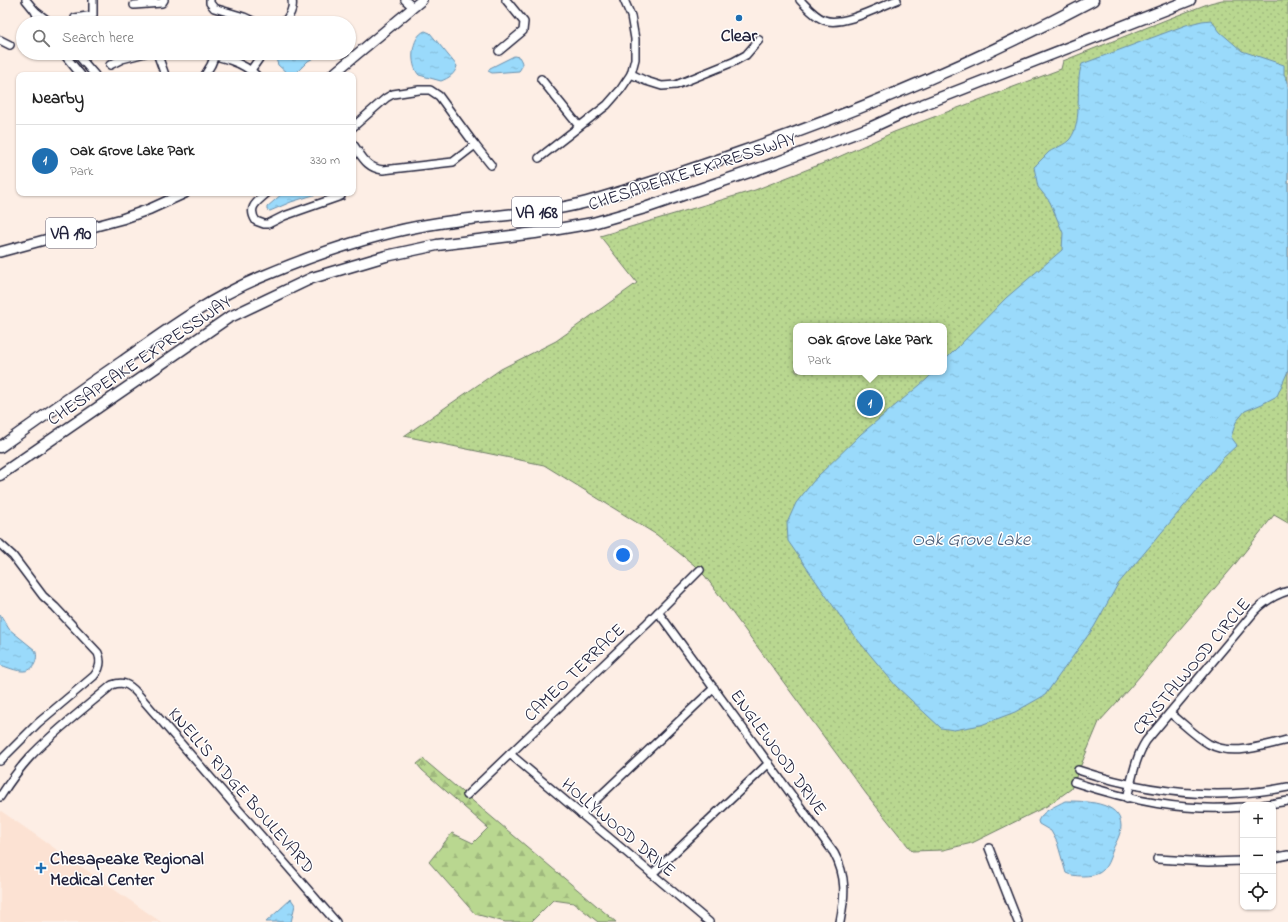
<!DOCTYPE html>
<html lang="en">
<head>
<meta charset="utf-8">
<style>
  :root { --surface:#fff; --page:#f2f2f2; --text:#222; --muted:#767676; --line:#e0e0e0; --accent:#1f6fb2 }
  body { margin:0; font-family:"Indie Flower",sans-serif; background:var(--page); color:var(--text) }
  .controls { position:absolute; right:12px; bottom:12px; display:grid; overflow:hidden; border-radius:8px; box-shadow:0 1px 3px #0004 }
  .controls button { width:36px; height:36px; display:grid; place-items:center; padding:0; border:0; border-bottom:1px solid var(--line); background:var(--surface); color:var(--text); font:20px sans-serif }
  .you { position:absolute; left:623px; top:555px; width:14px; height:14px; margin:-10px; border:3px solid #fff; border-radius:50%; background:#1a73e8; box-shadow:0 0 0 6px #1a73e833 }
  .badge { display:grid; place-items:center; width:26px; height:26px; border-radius:50%; background:var(--accent); color:#fff; font-size:13px; font-weight:700 }
  .pin { position:absolute; translate:-50% -50%; border:2px solid #fff; box-shadow:0 1px 4px #0006 }
  .popup { position:absolute; left:793px; top:323px; width:154px; height:52px; box-sizing:border-box; display:grid; place-content:center; border-radius:8px; background:var(--surface); filter:drop-shadow(0 1px 3px #0005); font-size:13px; white-space:nowrap; color:var(--muted) }
  .popup b { font-size:15px; color:var(--text) }
  .popup::after { content:''; position:absolute; left:50%; top:100%; margin-left:-8px; border:8px solid transparent; border-top-color:var(--surface) }
  .list { margin:0; padding:0; list-style:none }
  h2 { display:flex; justify-content:space-between; align-items:center; height:52px; margin:0; padding:0 16px; font-size:17px }
  h2 small { font-size:13px; font-weight:400; color:var(--muted) }
  .list li { display:grid; grid-template-columns:26px 1fr auto; gap:12px; align-items:center; box-sizing:border-box; height:72px; padding:0 16px; border-top:1px solid var(--line) }
  .list b { display:block; font-size:15px; white-space:nowrap }
  .list p { margin:0; font-size:13px; white-space:nowrap; color:var(--muted) }
  .list em { font-size:13px; font-style:normal; color:var(--muted) }
  .icon { flex:none; width:22px; height:22px; fill:none; stroke:currentColor; stroke-width:2; stroke-linecap:round; stroke-linejoin:round }
  .map { position:relative; flex:none; width:1288px; height:922px; overflow:hidden }
  .search { position:absolute; background:var(--surface); box-shadow:0 1px 3px #0004; left:16px; top:16px; width:340px; height:44px; display:flex; align-items:center; gap:10px; box-sizing:border-box; padding:0 14px; border-radius:22px; color:var(--muted); font-size:15px }
  .panel { position:absolute; background:var(--surface); box-shadow:0 1px 3px #0004; left:16px; top:72px; width:340px; height:124px; border-radius:8px }
  .map>svg:first-child { display:block }
  .built { fill:#fce2d3 }
  .forest { fill:url(#forest-firs); stroke:#6e7c66 }
  .park { fill:url(#park-dots); stroke:#6e7c66; fill-rule:evenodd }
  .water { fill:url(#water-ripples); stroke:#6a90ae }
  .lines { fill:none; stroke-linecap:round; stroke-linejoin:round }
  .minor-casing { stroke:#22223b; stroke-width:10 }
  .major-casing { stroke:#22223b; stroke-width:12 }
  .highway-casing { stroke:#22223b; stroke-width:13 }
  .minor { stroke:#fff; stroke-width:7 }
  .major { stroke:#fff; stroke-width:9 }
  .highway { stroke:#fff; stroke-width:10 }
  .poi-dot { fill:#1f6fb2; stroke:#fff; stroke-width:1.5 }
  .labels { text-anchor:middle; stroke-width:3; stroke-linejoin:round; paint-order:stroke }
  .shield { fill:#fff; stroke:#646476; stroke-width:1 }
  .shield-label { font-size:17px; font-weight:bold; fill:#22223b }
  .poi-label { font-size:18px; font-weight:bold; fill:#22223b; stroke:#fff }
  .street-label { font-size:18px; fill:#22223b; stroke:#fff }
  .water-label { font-size:19px; font-style:italic; fill:#465975; stroke:#fff }
</style>
</head>
<body>
<div class="map">
<svg width="1288" height="922" viewBox="0 0 1288 922">
  <defs>
    <pattern id="forest-firs" width="22" height="20" patternUnits="userSpaceOnUse"><rect width="22" height="20" fill="#b9d790"/><path d="M5 1l3.5 6h-7zM16 11l3.5 6h-7z" fill="#9fb87d"/></pattern>
    <pattern id="park-dots" width="8" height="8" patternUnits="userSpaceOnUse"><rect width="8" height="8" fill="#b9d790"/><path d="M2 2h.1M6 6h.1" fill="none" stroke="#9fb87d" stroke-width="1.8" stroke-linecap="round"/></pattern>
    <pattern id="water-ripples" width="26" height="14" patternUnits="userSpaceOnUse"><rect width="26" height="14" fill="#9adafb"/><path d="M2 4q2-2 4 0t4 0M15 11q2-2 4 0t4 0" fill="none" stroke="#84bbd8"/></pattern>
  </defs>
  <rect width="100%" height="100%" fill="#fdeee5"/>
  <filter id="ink" filterUnits="userSpaceOnUse"><feTurbulence type="fractalNoise" baseFrequency=".025" numOctaves="2"/><feDisplacementMap in="SourceGraphic" scale="8" xChannelSelector="R" yChannelSelector="G"/><feConvolveMatrix kernelMatrix="1 2 1 2 8 2 1 2 1" color-interpolation-filters="sRGB"/></filter>
  <g filter="url(#ink)">
    <polygon class="built" points="1,811 161,922 0,922 0,813"/>
    <polygon class="forest" points="423,759 616,922 598,922 574,903 553,900 531,922 505,922 475,914 429,862 452,833 473,843 488,828 422,770 417,764"/>
    <path class="park" d="M1222,0h66v523l-14,-8 -42,53 -104,122 -29,32 -28,67 -24,17 -75,37 -29,7 -31,1 -45,-56 -162,-219 -11,-11 -37,-30 -113,-70 -140,-29 97,-67 55,-28 81,-58 -37,-47 155,-46 79,-31 60,-27 167,-63 2,-8 105,-42 42,-16zM796,326h148v46h-148z"/>
    <g class="water">
      <path d="M1211,20l9,12 22,19 42,14v9l4,8v289l-11,25 -15,8 -17,7 -9,11 -5,15 6,8 -15,14 -33,41 -71,84 -24,43 -49,68 -30,17 -34,13 -27,5 -13,-2 -45,-42 -44,-53 -64,-92 -1,-18 9,-20 20,-25 45,-44 65,-54 8,-8h10v-11l8,-8 54,-55 56,-48 1,-17 -13,-31 -12,-15 -4,-20c5,-5 10,-10 15,-15 6,-4 16,-7 21,-13 14,-18 4,-55 12,-75l104,-39 16,-4z"/>
      <path d="M425,31l5,2 27,33c-2,8 -8,12 -16,15l-22,-6c-10,-10 -8,-39 6,-44z"/>
      <polygon points="280,53 317,53 317,56 308,61 294,75 288,74 278,65 276,59"/>
      <path d="M514,56l5,1c4,6 4,9 0,14l-27,2 -4,-2 2,-3z"/>
      <polygon points="283,193 320,193 291,202 270,211 267,210 267,207"/>
      <path d="M0,614l9,15 26,21c2,4 2,8 0,13 -6,15 -24,5 -35,2z"/>
      <path d="M1065,801c18,0 56,0 56,25 0,8 -5,16 -8,23 -3,8 -6,20 -14,24 -7,4 -26,4 -33,0l-9,-31 -6,-11 -12,-7 -1,-3c4,-10 18,-15 27,-20z"/>
      <polygon points="291,899 295,905 291,922 266,922"/>
    </g>
    <g class="lines">
      <defs>
        <g id="minor">
          <polyline points="26,0 35,11 51,23"/>
          <polyline points="210,0 210,3 214,8 244,17 257,23"/>
          <polyline points="405,0 413,7"/>
          <path d="M800,0c7,7 14,16 24,20 18,7 55,-13 73,-20"/>
          <polyline points="134,5 162,3 164,0"/>
          <polyline points="35,11 40,23"/>
          <polyline points="75,18 93,15 93,0"/>
          <polyline points="221,23 222,23"/>
          <path d="M284,23c5,-7 10,-14 8,-23"/>
          <polyline points="0,40 10,45"/>
          <polyline points="499,51 523,31 524,22 506,0"/>
          <polyline points="63,53 81,75"/>
          <polyline points="76,53 95,75"/>
          <polyline points="157,53 165,75"/>
          <path d="M202,53c19,4 39,8 54,22"/>
          <polyline points="110,65 122,59 145,53"/>
          <polyline points="251,70 263,53"/>
          <polyline points="631,74 646,81 662,86 676,85 733,62 746,55 759,40"/>
          <polyline points="205,75 211,65 216,53"/>
          <polyline points="541,79 579,126"/>
          <polyline points="353,127 386,98 393,94 419,90 430,90 439,96 475,145 491,165"/>
          <path d="M353,144c9,12 13,24 30,26l70,-8 22,-17"/>
          <polyline points="539,158 607,105 621,89 631,74 635,59 635,39 631,16 624,0"/>
          <path d="M267,193c-10,9 -20,14 -11,28l8,3h4l16,-8 57,-20v-3"/>
          <path d="M0,544l13,12 30,40 12,11 43,46c4,9 2,16 -4,23l-56,47 -38,38"/>
          <path d="M658,612l176,241c13,24 11,43 6,69"/>
          <path d="M1170,713c13,10 25,23 39,31 24,13 54,1 79,-4"/>
          <polyline points="510,754 709,922"/>
          <path d="M1078,770c69,23 139,31 210,17"/>
          <path d="M1074,782c57,19 109,30 169,25"/>
          <polyline points="467,795 647,623 700,570"/>
          <path d="M0,797c9,-14 18,-27 29,-39 25,-27 55,-49 83,-73 11,-4 17,-1 25,8l199,229"/>
          <path d="M1127,798c5,-19 8,-40 19,-57l109,-130c10,-10 19,-16 33,-20"/>
          <polyline points="1263,805 1288,801"/>
          <polyline points="581,814 714,688"/>
          <polyline points="989,848 1018,922"/>
          <polyline points="1273,858 1288,855"/>
          <polyline points="1157,859 1208,862 1243,861"/>
          <polyline points="652,874 769,763"/>
        </g>
        <g id="major">
          <polyline points="332,75 422,0"/>
          <polyline points="0,252 122,219 150,209 185,193"/>
        </g>
        <g id="highway">
          <path d="M0,447c41,-29 82,-58 123,-86 44,-31 88,-63 138,-84 57,-24 117,-45 178,-54 49,-8 99,-8 148,-21 52,-15 103,-32 154,-50 121,-42 239,-92 352,-152"/>
          <polyline points="0,475 228,318 312,278 386,256 437,245 535,233 593,223 645,208 778,162 872,127 909,110 1190,0"/>
        </g>
      </defs>
      <use href="#minor" class="minor-casing"/>
      <use href="#major" class="major-casing"/>
      <use href="#highway" class="highway-casing"/>
      <use href="#minor" class="minor"/>
      <use href="#major" class="major"/>
      <use href="#highway" class="highway"/>
    </g>
  </g>
  <g class="poi-dot">
    <circle cx="739" cy="18" r="4"/>
    <path d="M39 862h4v4h4v4h-4v4h-4v-4h-4v-4h4z"/>
  </g>
  <g class="labels">
    <g class="shield">
      <rect x="512" y="197" width="50" height="30" rx="3"/>
      <rect x="46" y="218" width="50" height="30" rx="3"/>
    </g>
    <g class="shield-label">
      <text x="537" y="218">VA 168</text>
      <text x="71" y="239">VA 190</text>
    </g>
    <g class="poi-label">
      <text x="739" y="41">Clear</text>
      <text x="50" y="864" text-anchor="start">Chesapeake Regional<tspan x="50" dy="21">Medical Center</tspan></text>
    </g>
    <g class="street-label">
      <text transform="translate(692 171) rotate(-18)" y="6">CHESAPEAKE EXPRESSWAY</text>
      <text transform="translate(139 360) rotate(-34)" y="6">CHESAPEAKE EXPRESSWAY</text>
      <text transform="translate(1191 666) rotate(-50)" y="6">CRYSTALWOOD CIRCLE</text>
      <text transform="translate(574 672) rotate(-44)" y="6">CAMEO TERRACE</text>
      <text transform="translate(779 752) rotate(54)" y="6">ENGLEWOOD DRIVE</text>
      <text transform="translate(242 790) rotate(49)" y="6">KNELL'S RIDGE BOULEVARD</text>
      <text transform="translate(619 827) rotate(40)" y="6">HOLLYWOOD DRIVE</text>
    </g>
    <g class="water-label">
      <text x="971" y="545">Oak Grove Lake</text>
    </g>
  </g>
</svg>
<div class="controls">
<button>+</button>
<button>−</button>
<button><svg class="icon" aria-label="locate" viewBox="0 0 24 24"><circle cx="12" cy="12" r="6"/><path d="M12 2v4M12 18v4M2 12h4M18 12h4"/></svg></button>
</div>
<div class="you"></div>
<div class="pin badge" style="left:870px;top:403px">1</div>
<div class="popup"><b>Oak Grove Lake Park</b>Park</div>
<div class="search"><svg class="icon" aria-label="search" viewBox="0 0 24 24"><circle cx="10" cy="10" r="6"/><path d="M15 15l6 6"/></svg>Search here</div>
<section class="panel">
<h2>Nearby<small></small></h2>
<ul class="list">
<li><span class="badge">1</span><div><b>Oak Grove Lake Park</b><p>Park</p></div><em>330 m</em></li>
</ul>
</section>
</div>
</body>
</html>
